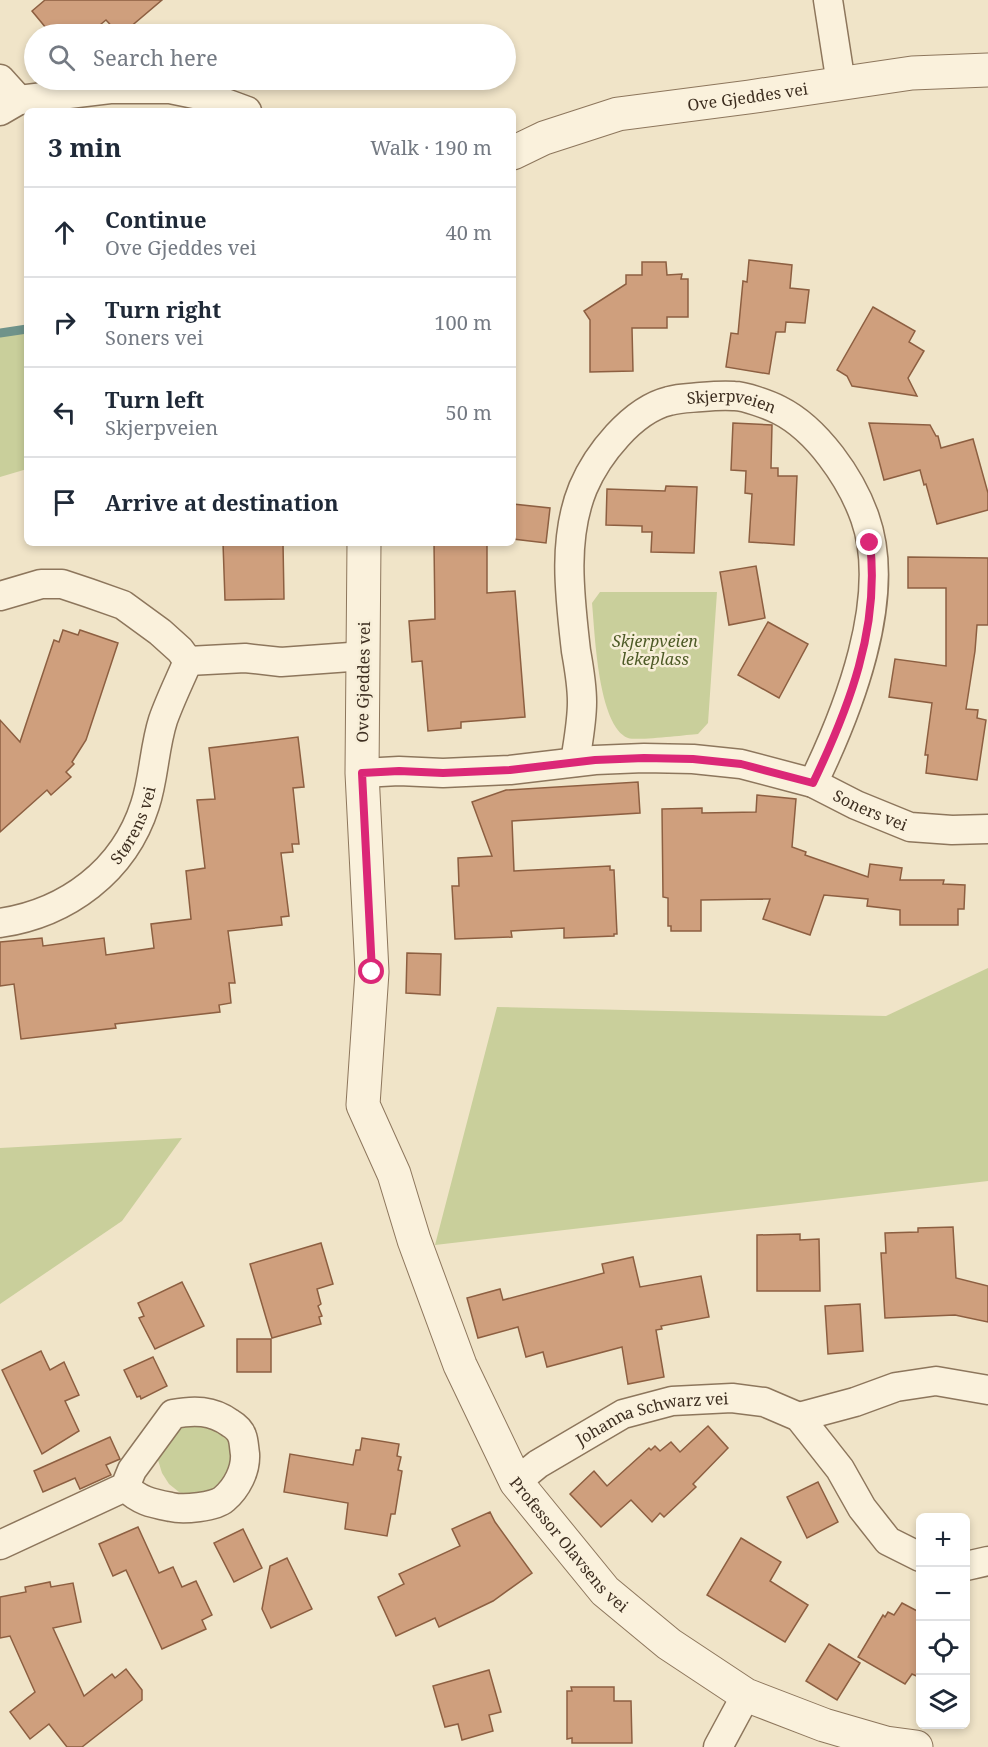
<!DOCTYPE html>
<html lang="en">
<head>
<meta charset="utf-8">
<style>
  :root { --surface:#fff; --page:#f6f6f7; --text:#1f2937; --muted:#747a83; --line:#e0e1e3 }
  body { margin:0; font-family:"Noto Serif",serif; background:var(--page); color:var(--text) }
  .controls { position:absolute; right:18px; bottom:18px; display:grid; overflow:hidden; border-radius:9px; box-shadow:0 3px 9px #0003 }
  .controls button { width:54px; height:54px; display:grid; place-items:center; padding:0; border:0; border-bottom:2px solid var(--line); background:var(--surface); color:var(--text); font:30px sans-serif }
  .stop { position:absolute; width:18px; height:18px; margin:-14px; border:4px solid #db2777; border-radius:50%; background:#fff }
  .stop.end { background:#db2777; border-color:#fff; box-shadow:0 2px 6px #0008 }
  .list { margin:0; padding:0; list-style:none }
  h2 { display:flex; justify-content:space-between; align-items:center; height:78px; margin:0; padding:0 24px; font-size:26px }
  h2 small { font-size:20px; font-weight:400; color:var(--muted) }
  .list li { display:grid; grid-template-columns:39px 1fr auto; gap:18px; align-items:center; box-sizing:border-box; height:90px; padding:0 24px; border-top:2px solid var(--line) }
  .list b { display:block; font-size:22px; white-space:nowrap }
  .list p { margin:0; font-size:20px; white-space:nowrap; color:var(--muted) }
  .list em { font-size:20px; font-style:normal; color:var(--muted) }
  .icon { flex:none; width:33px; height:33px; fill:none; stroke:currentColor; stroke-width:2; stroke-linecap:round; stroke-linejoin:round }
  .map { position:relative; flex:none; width:988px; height:1747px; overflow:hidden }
  .search { position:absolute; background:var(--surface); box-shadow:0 3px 9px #0003; left:24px; top:24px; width:492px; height:66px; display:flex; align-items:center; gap:15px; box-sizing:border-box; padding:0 21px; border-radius:33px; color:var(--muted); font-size:22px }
  .panel { position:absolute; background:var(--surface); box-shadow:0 3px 9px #0003; left:24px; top:108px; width:492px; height:438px; border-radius:9px }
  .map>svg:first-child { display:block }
  .green { fill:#c9cf9b }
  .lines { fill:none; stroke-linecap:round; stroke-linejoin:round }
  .stream { stroke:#6f938a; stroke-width:9 }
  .building { fill:#cf9f7d; stroke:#8d5f41; stroke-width:1.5 }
  .minor-casing { stroke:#8d765c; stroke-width:31 }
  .tertiary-casing { stroke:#8d765c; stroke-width:35 }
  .minor { stroke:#faf1dc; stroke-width:28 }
  .tertiary { stroke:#faf1dc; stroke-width:33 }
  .route { stroke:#db2777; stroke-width:8 }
  .labels { text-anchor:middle; stroke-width:5; stroke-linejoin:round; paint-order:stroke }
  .street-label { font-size:16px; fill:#3d2e20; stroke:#f7eed8 }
  .park-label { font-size:16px; font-style:italic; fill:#4d5a26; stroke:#f7eed8 }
</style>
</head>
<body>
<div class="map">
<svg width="988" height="1747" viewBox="0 0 988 1747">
  <rect width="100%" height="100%" fill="#f0e4c8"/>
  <g class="green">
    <polygon points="27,331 27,469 0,477 0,334"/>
    <path d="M600,592h117l-9,131 -10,11c-13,1 -60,7 -70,4 -30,-12 -33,-104 -36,-135z"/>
    <polygon points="988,968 988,1181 435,1245 497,1007 886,1016"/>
    <polygon points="182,1138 122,1221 0,1304 0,1148"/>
    <polygon points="199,1420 230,1439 235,1463 215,1492 191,1496 179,1492 169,1484 162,1473 158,1460 160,1447 176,1426"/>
  </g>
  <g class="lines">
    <polyline class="stream" points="0,333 27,329"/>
  </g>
  <g class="building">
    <polygon points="45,0 162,0 122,34 119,34 106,20 89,34 51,34 32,11"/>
    <polygon points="749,260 792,265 790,288 809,290 805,323 786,322 785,332 776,332 769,374 726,367 731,333 738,334 743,281 747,282"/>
    <polygon points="642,262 666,262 667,275 682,274 681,279 688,279 688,317 667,317 667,328 632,328 633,371 590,372 590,320 584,311 626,284 626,275 642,275"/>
    <polygon points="873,307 915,331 909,342 924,351 908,378 917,396 852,386 847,376 837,370"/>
    <polygon points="733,423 772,425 771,468 778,468 778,476 797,476 794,545 749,542 752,494 745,493 746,471 731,470"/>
    <polygon points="869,423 930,425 936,436 938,436 941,448 973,439 988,493 988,510 937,524 926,484 924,485 920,470 884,480"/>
    <polygon points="666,486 697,487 694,553 651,552 652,532 642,532 642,526 606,525 607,489 665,491"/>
    <polygon points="513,504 550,508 546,543 513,539"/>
    <polygon points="223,543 283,543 284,599 225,600"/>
    <polygon points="434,543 487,543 487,593 515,591 525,717 461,722 461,728 428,731 422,661 412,662 409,621 435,619"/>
    <polygon points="908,557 988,558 988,625 977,625 975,651 966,709 978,710 977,718 986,720 977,780 926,773 928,755 925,755 932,703 889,697 895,659 946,666 946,588 908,588"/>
    <polygon points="756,566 765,618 729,625 720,572"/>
    <polygon points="768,622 808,644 779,698 738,675"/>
    <polygon points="63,630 78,635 80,630 118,643 86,740 72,762 74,764 66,772 71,777 51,795 47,790 0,832 0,720 20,742 54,640 59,642"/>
    <polygon points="298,737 304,787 293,788 299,844 292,844 293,852 281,853 289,916 281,917 282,925 228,931 235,983 229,983 231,1003 219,1005 220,1012 115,1024 116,1028 21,1039 14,984 0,986 0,942 42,938 43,946 104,938 106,955 154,948 151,924 191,919 186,871 205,868 197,800 215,799 209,748"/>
    <polygon points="638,782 640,813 512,821 514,871 610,866 610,870 614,870 617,934 614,934 614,936 564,938 564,928 511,931 512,937 455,939 452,886 459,886 458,858 492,856 472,802 506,790"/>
    <polygon points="757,795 796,799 792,847 806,852 805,855 868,877 870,864 902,868 900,880 944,880 943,884 965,885 964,909 958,909 958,925 900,925 900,910 867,906 868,899 824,895 810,935 763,919 770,899 701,900 701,931 671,931 671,926 668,926 668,898 663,897 662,809 702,808 702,813 756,812"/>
    <polygon points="407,953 441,954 440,995 406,993"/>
    <polygon points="953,1227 956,1278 988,1286 988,1322 955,1315 885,1318 881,1253 886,1253 885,1233 918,1232 918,1228"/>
    <polygon points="800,1234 800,1240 819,1239 820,1291 757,1291 757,1235"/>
    <polygon points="321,1243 333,1284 317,1289 321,1304 318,1306 322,1316 319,1317 321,1324 272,1338 250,1264"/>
    <polygon points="633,1257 640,1287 701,1276 709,1317 661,1326 662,1329 656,1330 664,1377 628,1384 622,1347 547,1367 543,1352 526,1357 518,1327 478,1338 467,1298 500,1289 503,1300 604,1273 602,1264"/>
    <polygon points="182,1282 204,1326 155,1349 139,1318 144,1316 138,1303"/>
    <polygon points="860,1304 863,1351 828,1354 825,1306"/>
    <rect x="237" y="1339" width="34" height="33"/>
    <polygon points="41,1351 50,1370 64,1362 79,1395 65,1401 79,1431 42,1454 2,1370"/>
    <polygon points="153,1357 167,1386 141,1399 140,1396 137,1397 124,1370"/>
    <polygon points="708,1426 728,1448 693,1484 696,1487 664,1517 660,1513 652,1522 631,1500 601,1527 570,1494 594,1471 607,1486 649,1448 651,1450 655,1446 660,1451 671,1442 680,1452"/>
    <polygon points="110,1437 120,1459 106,1465 111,1475 80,1489 75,1478 43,1492 34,1471"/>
    <polygon points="362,1438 399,1444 397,1456 401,1457 398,1470 402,1471 395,1514 391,1514 387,1536 345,1529 348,1503 284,1492 290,1454 353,1465 356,1450 360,1450"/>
    <polygon points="818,1482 838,1522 807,1538 787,1497"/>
    <polygon points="490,1512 495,1522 532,1573 493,1601 439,1627 435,1618 396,1636 378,1597 404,1584 399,1574 460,1546 452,1529"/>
    <polygon points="138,1527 159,1573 173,1567 182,1587 196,1581 212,1615 202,1620 206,1629 162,1649 126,1570 113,1576 99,1544"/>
    <polygon points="243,1529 262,1568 234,1582 214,1543"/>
    <polygon points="741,1538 781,1562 770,1581 808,1605 785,1642 707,1595"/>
    <polygon points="287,1558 312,1609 271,1628 262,1609 270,1566"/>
    <polygon points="50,1582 51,1587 73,1583 81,1622 53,1628 84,1696 112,1674 115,1678 126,1669 142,1690 142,1700 82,1747 67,1747 49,1724 30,1739 10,1712 35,1692 10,1636 0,1638 0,1597 26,1592 25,1587"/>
    <polygon points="902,1603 921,1613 921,1678 912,1674 905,1684 858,1657 883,1615 885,1617 888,1612 894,1615"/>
    <polygon points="829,1644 860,1663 837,1700 806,1681"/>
    <polygon points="489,1670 501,1712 489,1715 493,1731 462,1740 458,1724 445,1727 433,1686"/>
    <polygon points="571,1687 614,1687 614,1701 631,1701 632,1743 572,1743 572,1738 567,1739 567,1691 572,1691"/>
  </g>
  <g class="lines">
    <defs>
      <g id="minor">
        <polyline points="828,0 841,84"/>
        <polyline points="0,79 19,100"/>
        <polyline points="0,111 19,100 110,89 170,89 209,97 247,111"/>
        <polyline points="0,596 41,584 62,584 89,593 123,605 160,632 180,650 188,661"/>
        <polyline points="188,661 245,658 281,662 364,656"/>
        <path id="s1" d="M575,762c3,-20 7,-40 7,-60 0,-18 -3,-34 -6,-51 -6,-53 -14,-112 7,-163 14,-33 49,-78 86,-87 10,-3 22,-3 32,-4 11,-1 23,-2 33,-1 11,0 35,9 45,14 38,19 72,68 86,108 28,79 -17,193 -52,265"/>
        <path id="s2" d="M362,773l37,-2 44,2 67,-3 85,-10 49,-2 49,1 48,5 72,19 43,22 54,22 42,3 36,-1"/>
        <path id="s3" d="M0,923c67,-10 124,-52 145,-118 9,-27 9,-57 18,-85 7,-20 17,-40 25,-59"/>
        <polyline points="799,1417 855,1402 896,1387 936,1381 988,1390"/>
        <path id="s4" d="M516,1482l22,-18 85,-50 49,-13 60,-3 32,4 35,15 41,52 22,39 26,33 32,16"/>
        <path d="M0,1545l125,-58 7,-17 41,-56c21,-4 39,-4 57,9 5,3 10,7 12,13 2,5 2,12 3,18 1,16 -8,34 -21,45 -9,8 -41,11 -53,8 -20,-4 -31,-6 -46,-20"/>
        <polyline points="966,1566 988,1561"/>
        <polyline points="718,1747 746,1695"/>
      </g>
      <g id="tertiary">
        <path id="s5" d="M513,153l31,-15 74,-24 131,-17 163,-24 76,-3"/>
        <path id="s6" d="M364,543l-2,230 10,199 -9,133 31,69 20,66 46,125 56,117 89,109 64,53 77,51 78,30 62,18 30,4"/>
      </g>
    </defs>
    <use href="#minor" class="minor-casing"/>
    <use href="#tertiary" class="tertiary-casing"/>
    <use href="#minor" class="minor"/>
    <use href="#tertiary" class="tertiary"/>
  </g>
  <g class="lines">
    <path class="route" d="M372,972l-10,-199 37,-2 44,2 67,-3 85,-10 49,-2 49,1 48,5 72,19c36,-75 67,-155 57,-240"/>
  </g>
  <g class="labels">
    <g class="street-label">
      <text dy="6" stroke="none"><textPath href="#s5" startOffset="243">Ove Gjeddes vei</textPath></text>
      <text dy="6" stroke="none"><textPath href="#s1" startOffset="466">Skjerpveien</textPath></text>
      <text transform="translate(363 682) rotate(-89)" y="6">Ove Gjeddes vei</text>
      <text dy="6" stroke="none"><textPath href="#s2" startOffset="518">Soners vei</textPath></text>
      <text dy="6" stroke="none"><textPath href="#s3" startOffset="174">Størens vei</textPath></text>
      <text dy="6" stroke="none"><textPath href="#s4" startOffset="154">Johanna Schwarz vei</textPath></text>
      <text dy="6" stroke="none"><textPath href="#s6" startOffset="1052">Professor Olavsens vei</textPath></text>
    </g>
    <g class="park-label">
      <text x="655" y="647">Skjerpveien<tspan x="655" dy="18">lekeplass</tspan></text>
    </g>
  </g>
</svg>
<div class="controls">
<button>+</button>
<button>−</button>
<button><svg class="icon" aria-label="locate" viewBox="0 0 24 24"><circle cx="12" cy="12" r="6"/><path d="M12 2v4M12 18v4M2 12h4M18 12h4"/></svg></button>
<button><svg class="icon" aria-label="layers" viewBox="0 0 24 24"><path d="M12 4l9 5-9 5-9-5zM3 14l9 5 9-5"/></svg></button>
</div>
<div class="stop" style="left:372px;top:972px"></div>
<div class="stop end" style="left:870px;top:543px"></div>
<div class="search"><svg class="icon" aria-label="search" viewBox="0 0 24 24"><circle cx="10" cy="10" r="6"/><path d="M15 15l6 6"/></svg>Search here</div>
<section class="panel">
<h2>3 min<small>Walk · 190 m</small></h2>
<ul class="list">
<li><svg class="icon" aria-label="ahead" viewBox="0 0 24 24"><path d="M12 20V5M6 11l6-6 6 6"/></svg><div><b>Continue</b><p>Ove Gjeddes vei</p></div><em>40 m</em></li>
<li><svg class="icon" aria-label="right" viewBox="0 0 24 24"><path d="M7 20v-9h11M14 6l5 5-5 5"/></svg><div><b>Turn right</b><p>Soners vei</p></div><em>100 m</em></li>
<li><svg class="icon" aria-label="left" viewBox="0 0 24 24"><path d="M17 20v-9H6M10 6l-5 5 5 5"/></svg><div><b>Turn left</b><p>Skjerpveien</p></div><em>50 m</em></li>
<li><svg class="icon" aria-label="arrive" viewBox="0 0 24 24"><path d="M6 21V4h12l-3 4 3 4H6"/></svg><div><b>Arrive at destination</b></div></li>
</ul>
</section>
</div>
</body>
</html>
